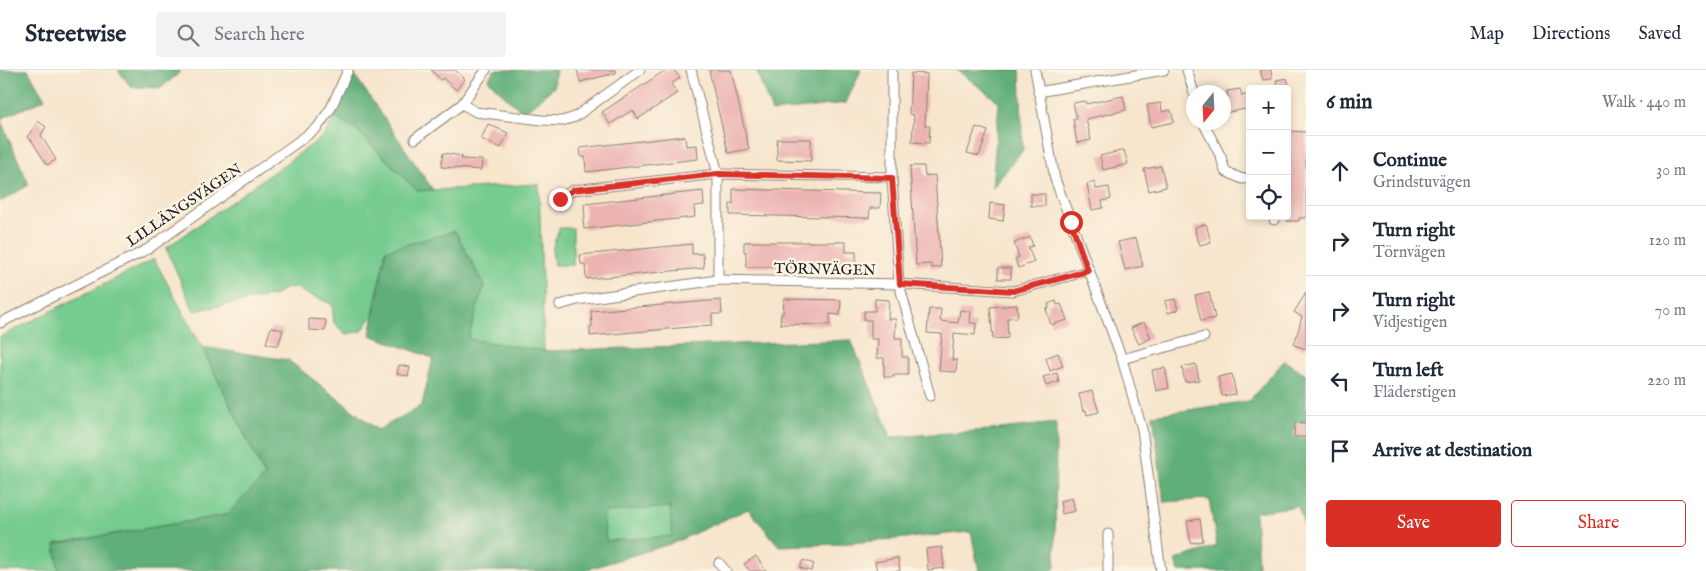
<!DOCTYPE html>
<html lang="en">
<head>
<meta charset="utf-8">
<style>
  :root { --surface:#fff; --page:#f2f2f3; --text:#1f2937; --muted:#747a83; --line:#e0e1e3; --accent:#d93025 }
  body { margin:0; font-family:"IM FELL English",serif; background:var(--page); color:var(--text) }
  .controls { position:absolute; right:15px; top:15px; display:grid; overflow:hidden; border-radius:5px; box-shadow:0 2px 8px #0003 }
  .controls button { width:45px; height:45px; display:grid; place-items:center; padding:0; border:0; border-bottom:1px solid var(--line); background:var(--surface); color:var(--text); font:25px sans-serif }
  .compass { position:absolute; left:1186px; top:15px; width:45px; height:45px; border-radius:50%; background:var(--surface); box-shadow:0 2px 8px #0003; rotate:198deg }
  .stop { position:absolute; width:15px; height:15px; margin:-11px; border:4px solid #d93025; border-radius:50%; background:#fff }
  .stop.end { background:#d93025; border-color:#fff; box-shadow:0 1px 5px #0008 }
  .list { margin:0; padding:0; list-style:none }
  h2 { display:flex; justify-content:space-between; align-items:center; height:65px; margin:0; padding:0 20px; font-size:21px }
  h2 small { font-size:16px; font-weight:400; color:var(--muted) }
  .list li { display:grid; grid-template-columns:32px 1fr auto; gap:15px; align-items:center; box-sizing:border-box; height:70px; padding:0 20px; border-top:1px solid var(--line) }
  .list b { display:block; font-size:19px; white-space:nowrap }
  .list p { margin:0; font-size:16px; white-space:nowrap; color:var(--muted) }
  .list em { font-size:16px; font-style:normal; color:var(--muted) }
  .actions { display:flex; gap:10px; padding:15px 20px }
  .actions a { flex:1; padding:11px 0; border:1px solid var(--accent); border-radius:5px; text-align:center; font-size:18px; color:var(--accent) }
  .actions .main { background:var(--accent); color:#fff }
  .icon { flex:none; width:28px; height:28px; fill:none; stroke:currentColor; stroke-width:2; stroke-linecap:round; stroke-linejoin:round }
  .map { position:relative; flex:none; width:1306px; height:501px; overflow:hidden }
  header { display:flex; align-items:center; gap:30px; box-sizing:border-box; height:70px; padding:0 25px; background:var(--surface); border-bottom:1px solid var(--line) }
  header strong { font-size:24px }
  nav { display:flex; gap:28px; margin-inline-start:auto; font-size:18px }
  .search { width:350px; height:45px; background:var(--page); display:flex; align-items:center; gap:12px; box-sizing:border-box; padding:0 18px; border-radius:5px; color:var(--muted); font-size:19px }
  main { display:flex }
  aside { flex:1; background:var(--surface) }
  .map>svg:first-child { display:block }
  .green { fill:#76cb8e; stroke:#497455 }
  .forest { fill:#60af79; stroke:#3e664a; fill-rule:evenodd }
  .building { fill:#ecb3b1 }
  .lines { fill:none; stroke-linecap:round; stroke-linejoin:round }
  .street-casing { stroke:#8a8074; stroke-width:11 }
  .street { stroke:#fff; stroke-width:9 }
  .route { stroke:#d93025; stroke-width:6 }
  .labels { text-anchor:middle; stroke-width:5; stroke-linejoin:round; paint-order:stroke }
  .street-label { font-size:15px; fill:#1c1c1c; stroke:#fcf5e5 }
</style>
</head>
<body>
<header>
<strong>Streetwise</strong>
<div class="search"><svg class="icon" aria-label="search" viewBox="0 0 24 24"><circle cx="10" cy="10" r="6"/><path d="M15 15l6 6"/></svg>Search here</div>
<nav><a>Map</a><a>Directions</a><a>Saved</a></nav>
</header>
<main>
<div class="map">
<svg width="1306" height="501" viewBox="0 0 1306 501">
  <rect width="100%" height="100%" fill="#fcf5e5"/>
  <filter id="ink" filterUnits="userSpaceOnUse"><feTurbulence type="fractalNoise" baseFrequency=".02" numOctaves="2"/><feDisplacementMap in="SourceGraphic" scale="10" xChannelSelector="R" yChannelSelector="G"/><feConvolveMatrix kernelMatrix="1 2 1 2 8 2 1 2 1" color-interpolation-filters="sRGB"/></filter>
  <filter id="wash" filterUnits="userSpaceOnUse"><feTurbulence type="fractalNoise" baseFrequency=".0096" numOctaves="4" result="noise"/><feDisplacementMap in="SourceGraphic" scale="20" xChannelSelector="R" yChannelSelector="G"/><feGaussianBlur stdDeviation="1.12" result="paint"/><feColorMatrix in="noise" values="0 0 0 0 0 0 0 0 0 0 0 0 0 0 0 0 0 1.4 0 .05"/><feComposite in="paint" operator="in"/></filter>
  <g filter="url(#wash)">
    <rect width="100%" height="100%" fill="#f7e5cc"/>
    <g class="green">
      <polygon points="334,47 357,60 417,121 539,114 544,281 467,269 484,215 386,180 373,245 362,261 346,264 334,253 332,234 305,223 295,217 286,218 276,225 194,241 166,178 324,66"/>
      <polygon points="559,158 573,158 573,195 554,195 552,180"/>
      <polygon points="154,189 202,277 265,406 226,445 55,474 59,501 0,501 0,267"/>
      <polygon points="670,436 673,466 606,472 603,442"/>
    </g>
    <g class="forest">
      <polygon points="0,0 28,0 45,29 0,49 29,115 0,132"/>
      <polygon points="118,0 180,0 179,3 161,18 131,17"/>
      <polygon points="494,0 556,0 554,17 523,43 488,10"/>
      <polygon points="756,0 861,0 846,33 772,42"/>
      <polygon points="957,0 1020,0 1023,80 992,118 999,32"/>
      <polygon points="354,4 433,120 417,121 357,60 334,47"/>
      <path d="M455,161l29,54 -16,54 76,12 307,-11 40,97 100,-7 65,-7 -1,144 -3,4h-73l-8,-39 -132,12 -60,2 -31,-37 -75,34 -91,28h-523l-4,-27 171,-29 39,-39 -63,-129 86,13 90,70 44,-25 11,-47 -63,-23 16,-85zM670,437l2,29 -66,5 -3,-29z"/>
      <polygon points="1284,291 1306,304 1306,461 1298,436 1255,442 1258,497 1249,501 1179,501 1175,490 1217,476 1209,429 1164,432 1153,345 1249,331"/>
    </g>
    <g id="blocks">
      <g class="building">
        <polygon points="431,0 455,0 465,9 456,20 443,8 441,10"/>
        <polygon points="577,0 616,0 616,3 580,12"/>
        <polygon points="666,0 674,0 680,8 671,14 677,23 638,49 633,40 610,54 602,42"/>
        <polygon points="709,0 731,0 749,79 728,83"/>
        <polygon points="1260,0 1271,0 1272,9 1263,10"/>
        <polygon points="911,3 927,4 925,56 930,56 929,73 912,72 914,45 909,44"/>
        <polygon points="1287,8 1290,19 1278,19 1276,10"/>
        <polygon points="1240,19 1242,26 1248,24 1250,38 1225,43 1224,29 1228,28 1227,21"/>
        <polygon points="1123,26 1126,40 1086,49 1091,70 1077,73 1073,49 1077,49 1073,33 1085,31 1086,34"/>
        <polygon points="1161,33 1162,42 1171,40 1174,52 1151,57 1147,35"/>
        <polygon points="38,51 46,57 41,65 56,90 47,95 32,71 27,67"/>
        <polygon points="488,54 508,63 501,78 481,69"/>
        <polygon points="976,57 988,61 979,86 967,83"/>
        <polygon points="1289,61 1306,62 1306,148 1299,148 1299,151 1287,151"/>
        <polygon points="685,66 686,76 697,75 698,89 586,102 585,87 581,87 580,78"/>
        <polygon points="777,69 811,69 811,91 777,90"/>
        <polygon points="1124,80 1128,94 1103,100 1100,86"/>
        <polygon points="443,83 462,86 461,89 482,90 481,100 441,97"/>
        <polygon points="910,96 924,96 925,106 935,105 941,197 931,198 931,194 916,195"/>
        <polygon points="1161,96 1166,117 1149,121 1144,99"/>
        <polygon points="1094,112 1096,119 1109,117 1111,129 1102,131 1103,138 1092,140 1087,114"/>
        <polygon points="733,119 881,123 880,138 870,138 869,148 730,145 730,134 733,134"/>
        <polygon points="703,121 704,135 694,136 695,147 584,159 583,149 585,149 584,134"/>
        <rect x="1031" y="124" width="14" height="12"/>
        <polygon points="990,133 1005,135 1003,151 989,149"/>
        <polygon points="1206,154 1211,172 1200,175 1195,162 1196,162 1195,157"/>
        <polygon points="1030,167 1033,176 1028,177 1034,192 1018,198 1015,189 1019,187 1014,173"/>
        <polygon points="1136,168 1143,196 1125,200 1118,172"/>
        <polygon points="744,172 846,172 846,182 856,182 856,197 746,197 746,182 744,182"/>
        <polygon points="692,174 692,184 703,184 704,198 586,209 585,194 581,194 580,185"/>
        <rect x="998" y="198" width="13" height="11"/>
        <polygon points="1209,222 1215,248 1201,251 1195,225"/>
        <polygon points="1306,223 1306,279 1294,275 1302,247 1294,242"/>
        <polygon points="784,229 841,230 840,245 830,244 830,255 780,254 781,244 783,244"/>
        <polygon points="875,229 889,230 888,249 896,249 895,268 902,268 902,287 908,287 908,305 894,305 894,307 884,307 884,288 877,288 878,269 871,269 871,250 864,250 864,241 875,241"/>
        <polygon points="1175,229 1178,240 1168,243 1165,231"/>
        <polygon points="721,230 722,244 712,244 712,255 590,266 590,257 592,257 591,241"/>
        <polygon points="1056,231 1057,235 1061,234 1067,250 1051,255 1046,239 1049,238 1048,234"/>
        <polygon points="1017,235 1018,247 1007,248 1008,268 993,269 990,237"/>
        <polygon points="929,239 941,239 940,251 958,253 960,240 971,241 970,253 976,253 975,265 954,263 952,290 957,290 956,302 939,301 942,264 927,263"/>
        <polygon points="309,249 326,250 325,261 309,260"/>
        <polygon points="1144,252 1151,268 1139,274 1131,258"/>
        <polygon points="271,257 283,260 278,276 266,273"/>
        <polygon points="1058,283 1063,296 1050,301 1046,288"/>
        <polygon points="1196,294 1199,310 1185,312 1182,297"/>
        <polygon points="399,295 410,297 408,306 397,304"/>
        <polygon points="1165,298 1169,318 1156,321 1152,300"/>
        <polygon points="1057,303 1059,312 1046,316 1043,307"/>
        <polygon points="1232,304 1236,324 1222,326 1218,307"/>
        <polygon points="1092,321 1099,342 1087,345 1086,340 1083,341 1079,324"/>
        <polygon points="1295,352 1306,353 1306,367 1294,367"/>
        <polygon points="1072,428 1075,441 1062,444 1060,431"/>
        <polygon points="1200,449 1203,471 1191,473 1187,451"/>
        <polygon points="942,477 944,498 928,500 926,479"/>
        <polygon points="756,486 766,501 750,501 744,494"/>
        <polygon points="898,488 900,501 877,501 875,492"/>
        <polygon points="803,490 814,494 811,501 800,498"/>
      </g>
    </g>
  </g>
  <g filter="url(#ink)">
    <use href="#blocks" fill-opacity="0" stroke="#8a8074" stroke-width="1"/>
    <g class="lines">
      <defs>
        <g id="street">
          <polyline points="691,0 718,104 718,210"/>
          <polyline points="892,0 892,107 899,214 930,326"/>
          <polyline points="1035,0 1055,109 1122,289 1142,359 1161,501"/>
          <polyline points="1187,0 1194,23"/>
          <polyline points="1038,22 1164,0"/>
          <polyline points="462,34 486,0"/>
          <polyline points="1203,52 1221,87 1225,101 1242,109 1250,108"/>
          <polyline points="415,69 462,34 476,42 542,50 562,51 575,47 640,0"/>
          <polyline points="560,129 573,120 718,104 892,107"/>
          <polyline points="1273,146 1274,150"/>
          <polyline points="560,235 577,230 718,210 899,214 1013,221 1088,201"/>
          <polyline points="0,253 148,179 317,58 331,38 348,0"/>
          <polyline points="1122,289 1204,267"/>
          <polyline points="719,493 726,501"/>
          <polyline points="1108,501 1108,464"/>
        </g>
      </defs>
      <use href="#street" class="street-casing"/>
      <use href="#street" class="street"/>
    </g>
  </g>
  <g class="lines" filter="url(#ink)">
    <polyline class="route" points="560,129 573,120 718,104 892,108 900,214 1013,221 1088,201 1071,152"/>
  </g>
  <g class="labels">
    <g class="street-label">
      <text transform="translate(184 135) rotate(-34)" y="5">LILLÄNGSVÄGEN</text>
      <text transform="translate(825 199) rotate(1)" y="5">TÖRNVÄGEN</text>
    </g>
  </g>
</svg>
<div class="controls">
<button>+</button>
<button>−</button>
<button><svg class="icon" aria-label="locate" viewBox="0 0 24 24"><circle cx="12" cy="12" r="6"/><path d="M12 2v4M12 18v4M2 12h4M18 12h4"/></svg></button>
</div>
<svg class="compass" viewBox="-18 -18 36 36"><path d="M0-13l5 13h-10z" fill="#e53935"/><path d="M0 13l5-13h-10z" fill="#747a83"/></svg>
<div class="stop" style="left:1071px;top:152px"></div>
<div class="stop end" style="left:560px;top:129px"></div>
</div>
<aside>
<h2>6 min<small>Walk · 440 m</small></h2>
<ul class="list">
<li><svg class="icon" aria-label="ahead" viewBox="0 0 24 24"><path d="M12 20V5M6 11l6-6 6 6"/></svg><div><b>Continue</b><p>Grindstuvägen</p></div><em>30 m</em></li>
<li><svg class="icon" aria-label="right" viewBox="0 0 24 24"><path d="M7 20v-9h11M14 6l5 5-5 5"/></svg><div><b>Turn right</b><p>Törnvägen</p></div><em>120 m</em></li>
<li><svg class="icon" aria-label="right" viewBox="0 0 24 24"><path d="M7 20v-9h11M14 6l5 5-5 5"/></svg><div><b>Turn right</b><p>Vidjestigen</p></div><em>70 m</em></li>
<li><svg class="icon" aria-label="left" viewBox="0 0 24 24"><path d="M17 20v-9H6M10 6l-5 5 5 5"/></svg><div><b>Turn left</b><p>Fläderstigen</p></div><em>220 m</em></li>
<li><svg class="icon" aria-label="arrive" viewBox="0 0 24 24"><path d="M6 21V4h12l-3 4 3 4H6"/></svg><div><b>Arrive at destination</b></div></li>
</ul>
<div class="actions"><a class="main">Save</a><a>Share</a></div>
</aside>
</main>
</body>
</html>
